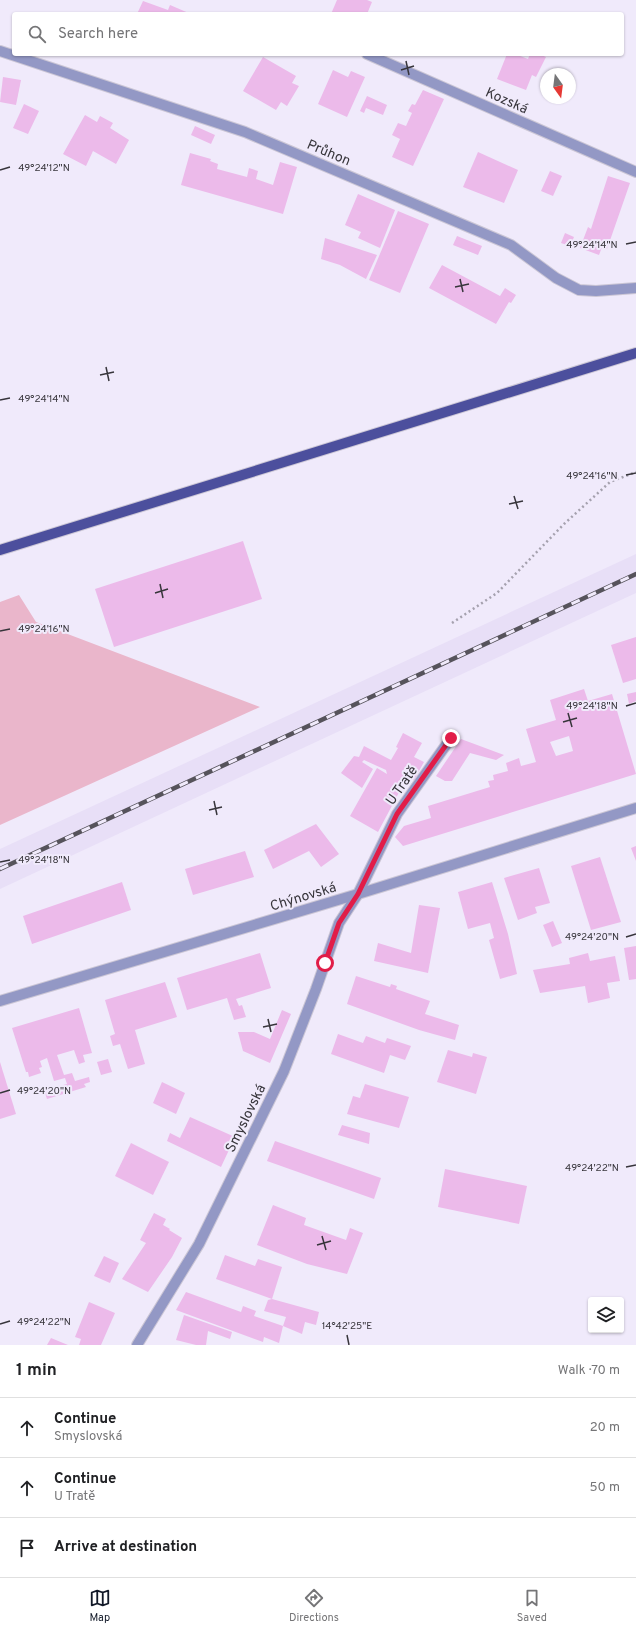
<!DOCTYPE html>
<html lang="en">
<head>
<meta charset="utf-8">
<style>
  :root { --surface:#fff; --page:#f6f6f6; --text:#202124; --muted:#757577; --line:#e0e0e0; --accent:#111827 }
  body { margin:0; font-family:Overpass,sans-serif; background:var(--page); color:var(--text) }
  .controls { position:absolute; right:12px; bottom:12px; display:grid; overflow:hidden; border-radius:4px; box-shadow:0 1px 3px #0004 }
  .controls button { width:36px; height:36px; display:grid; place-items:center; padding:0; border:0; border-bottom:1px solid var(--line); background:var(--surface); color:var(--text); font:20px sans-serif }
  .compass { position:absolute; left:540px; top:68px; width:36px; height:36px; border-radius:50%; background:var(--surface); box-shadow:0 1px 3px #0004; rotate:166deg }
  .stop { position:absolute; width:12px; height:12px; margin:-9px; border:3px solid #e11d48; border-radius:50%; background:#fff }
  .stop.end { background:#e11d48; border-color:#fff; box-shadow:0 1px 4px #0008 }
  .list { margin:0; padding:0; list-style:none }
  h2 { display:flex; justify-content:space-between; align-items:center; height:52px; margin:0; padding:0 16px; font-size:17px }
  h2 small { font-size:13px; font-weight:400; color:var(--muted) }
  .list li { display:grid; grid-template-columns:26px 1fr auto; gap:12px; align-items:center; box-sizing:border-box; height:60px; padding:0 16px; border-top:1px solid var(--line) }
  .list b { display:block; font-size:15px; white-space:nowrap }
  .list p { margin:0; font-size:13px; white-space:nowrap; color:var(--muted) }
  .list em { font-size:13px; font-style:normal; color:var(--muted) }
  .icon { flex:none; width:22px; height:22px; fill:none; stroke:currentColor; stroke-width:2; stroke-linecap:round; stroke-linejoin:round }
  .map { position:relative; flex:none; width:636px; height:1345px; overflow:hidden }
  .search { position:absolute; background:var(--surface); box-shadow:0 1px 3px #0004; left:12px; right:12px; top:12px; height:44px; display:flex; align-items:center; gap:10px; box-sizing:border-box; padding:0 14px; border-radius:4px; color:var(--muted); font-size:15px }
  .sheet { height:232px; background:var(--surface) }
  nav { display:flex; justify-content:space-around; align-items:center; box-sizing:border-box; height:56px; border-top:1px solid var(--line); background:var(--surface); font-size:11px; color:var(--muted) }
  nav a { display:grid; justify-items:center; gap:2px }
  nav .on { color:var(--accent) }
  .map>svg:first-child { display:block }
  .built { fill:#e8dff7 }
  .green { fill:#eab6cb }
  .building { fill:#ecbaea; fill-rule:evenodd }
  .lines { fill:none; stroke-linecap:round; stroke-linejoin:round }
  .minor-casing { stroke:#cbc6d5; stroke-width:12 }
  .major-casing { stroke:#cbc6d5; stroke-width:12 }
  .path { stroke:#a5a1ae; stroke-width:2.5; stroke-dasharray:2 3; stroke-linecap:butt }
  .minor { stroke:#9398c5; stroke-width:10 }
  .major { stroke:#4c4f9d; stroke-width:10 }
  .rail-casing { stroke:#56535b; stroke-width:4.5 }
  .rail { stroke:#f0eafb; stroke-width:3; stroke-dasharray:9; stroke-linecap:butt }
  .route { stroke:#e11d48; stroke-width:5 }
  .ticks { fill:none; stroke:#37353b; stroke-width:1.5 }
  .labels { text-anchor:middle; stroke-width:4; stroke-linejoin:round; paint-order:stroke }
  .street-label { font-size:14px; fill:#37353b; stroke:#f0eafb }
  .ticks-label { font-size:10px; text-anchor:middle; fill:#37353b; stroke:#f0eafb; stroke-width:4; stroke-linejoin:round; paint-order:stroke }
</style>
</head>
<body>
<div class="map">
<svg width="636" height="1345" viewBox="0 0 636 1345">
  <rect width="100%" height="100%" fill="#f0eafb"/>
  <polygon class="built" points="636,554 636,593 0,889 0,849"/>
  <polygon class="green" points="19,595 36,622 260,707 0,825 0,602"/>
  <g class="building">
    <polygon points="337,0 367,0 372,2 367,14 331,14"/>
    <polygon points="143,1 168,10 170,5 191,14 137,14"/>
    <polygon points="507,54 515,54 528,59 530,54 539,54 546,57 536,77 532,75 526,90 497,79"/>
    <polygon points="263,57 296,76 292,83 299,86 287,106 281,102 276,110 243,91"/>
    <polygon points="333,70 348,77 351,71 365,77 347,117 318,104"/>
    <polygon points="3,77 21,80 16,105 0,102"/>
    <polygon points="423,90 444,99 413,166 392,157 400,139 392,135 398,123 406,126 412,113 408,111 412,104 415,105"/>
    <polygon points="367,96 387,105 383,115 366,108 364,113 360,111"/>
    <polygon points="24,104 39,111 28,134 13,128"/>
    <polygon points="85,115 97,122 100,116 113,123 110,128 129,140 116,164 93,151 86,166 63,154"/>
    <polygon points="195,126 215,135 211,144 191,135"/>
    <polygon points="478,152 518,170 504,203 463,187"/>
    <polygon points="190,153 211,159 210,161 218,164 217,169 247,177 249,168 258,171 256,179 273,185 280,162 297,167 283,214 181,185"/>
    <polygon points="550,171 562,176 553,196 541,191"/>
    <polygon points="608,176 630,183 607,249 602,247 599,255 580,248 588,227 591,229"/>
    <polygon points="358,194 395,210 380,248 358,238 361,232 345,225"/>
    <polygon points="398,211 429,224 400,293 369,280"/>
    <polygon points="565,233 574,237 570,246 561,243"/>
    <polygon points="457,236 482,246 478,255 453,245"/>
    <polygon points="325,238 377,255 366,279 340,265 321,259"/>
    <polygon points="442,265 500,296 505,288 516,295 511,303 509,302 496,324 429,288"/>
    <polygon points="243,541 262,599 114,647 95,589"/>
    <polygon points="636,637 636,679 623,683 611,645"/>
    <path d="M584,689l4,12 24,-7 24,80 -233,72 -8,-9 9,-11 27,-8 -3,-12 62,-19 -2,-6 6,-1 -1,-5 15,-4 -2,-8 13,-5 2,8 15,-4 -10,-33 30,-9 -6,-20zM569,736l4,15 -17,5 -6,-14z"/>
    <polygon points="636,692 636,701 629,704 627,694"/>
    <polygon points="403,733 422,743 414,757 424,762 414,780 408,779 406,782 408,785 404,783 378,832 350,816 377,768 387,774 386,770 364,760 362,762 373,769 362,788 341,773 354,756 359,757 364,746 391,760 398,748 396,747"/>
    <polygon points="461,739 504,755 496,760 470,753 452,781 445,781 436,776"/>
    <polygon points="316,824 339,854 321,867 309,851 273,869 264,850"/>
    <polygon points="636,846 636,861 631,848"/>
    <polygon points="245,851 254,877 193,895 185,869"/>
    <polygon points="600,857 621,922 591,930 571,866"/>
    <polygon points="539,868 550,903 535,907 537,913 518,920 504,878"/>
    <polygon points="122,882 131,910 32,944 23,916"/>
    <polygon points="492,882 508,934 517,974 500,979 489,940 494,938 490,923 468,929 458,892"/>
    <polygon points="419,905 440,908 428,973 374,961 378,943 411,953"/>
    <polygon points="553,921 562,943 552,947 543,925"/>
    <polygon points="636,946 636,979 629,980 624,948"/>
    <polygon points="260,953 271,988 236,999 239,1006 242,1005 246,1017 234,1020 227,998 187,1010 177,978"/>
    <polygon points="588,953 590,961 615,956 620,981 607,983 610,998 588,1003 585,986 540,993 533,970 570,964 569,958"/>
    <polygon points="356,976 390,987 391,984 397,986 396,989 430,1001 425,1014 459,1025 455,1040 419,1030 347,1004"/>
    <polygon points="165,982 177,1017 135,1030 145,1064 128,1069 120,1044 113,1046 110,1036 115,1034 105,1000"/>
    <polygon points="79,1008 92,1053 83,1055 85,1062 79,1064 74,1050 57,1055 64,1075 72,1073 75,1081 89,1077 90,1082 84,1084 86,1087 47,1099 44,1090 67,1084 65,1078 54,1081 47,1058 40,1061 42,1067 39,1068 41,1073 29,1077 28,1072 26,1072 12,1028"/>
    <polygon points="282,1010 291,1014 270,1063 243,1051 238,1032 254,1032 270,1039"/>
    <polygon points="338,1034 363,1043 366,1036 385,1043 387,1038 411,1046 405,1060 390,1055 384,1073 331,1054"/>
    <polygon points="448,1050 472,1057 473,1053 487,1057 476,1094 437,1082"/>
    <polygon points="108,1059 112,1072 101,1075 97,1062"/>
    <polygon points="0,1062 16,1114 0,1119"/>
    <polygon points="162,1082 185,1093 176,1114 153,1103"/>
    <polygon points="365,1084 409,1097 399,1128 347,1114 353,1096 360,1098"/>
    <polygon points="190,1117 235,1137 221,1167 167,1141 170,1133 180,1138"/>
    <polygon points="342,1125 370,1133 369,1144 338,1135"/>
    <polygon points="275,1141 381,1178 374,1199 267,1161"/>
    <polygon points="131,1143 169,1162 153,1195 115,1176"/>
    <polygon points="445,1169 527,1186 519,1224 438,1207"/>
    <polygon points="273,1205 306,1218 304,1225 346,1240 350,1228 363,1233 347,1274 307,1264 257,1245"/>
    <polygon points="154,1213 166,1219 163,1225 170,1229 169,1230 182,1238 172,1257 148,1292 122,1279 146,1243 140,1240"/>
    <polygon points="225,1255 255,1266 258,1259 282,1267 272,1299 216,1279"/>
    <polygon points="104,1256 119,1263 110,1283 94,1276"/>
    <polygon points="186,1292 241,1312 243,1306 256,1311 254,1316 283,1326 279,1343 264,1337 263,1342 176,1310"/>
    <polygon points="272,1299 319,1312 316,1325 305,1322 302,1334 283,1326 286,1317 264,1311 268,1300"/>
    <polygon points="89,1302 115,1313 101,1345 79,1345 81,1339 75,1337"/>
    <polygon points="184,1315 232,1332 230,1339 208,1331 206,1345 196,1345 176,1340"/>
    <polygon points="51,1338 68,1345 47,1345"/>
  </g>
  <g class="lines">
    <defs>
      <g id="minor">
        <polyline points="0,51 245,132 511,245 556,278 579,290 596,291 636,288"/>
        <polyline points="367,54 636,172"/>
        <polyline points="0,1001 358,894 636,808"/>
        <polyline points="137,1345 199,1244 284,1071 316,989 339,923 358,894 397,814 451,738"/>
      </g>
      <polyline id="major" points="0,550 636,353"/>
    </defs>
    <use href="#minor" class="minor-casing"/>
    <use href="#major" class="major-casing"/>
    <polyline class="path" points="452,623 497,593 564,524 610,482 636,472"/>
    <use href="#minor" class="minor"/>
    <use href="#major" class="major"/>
    <defs>
      <polyline id="rail" points="0,869 636,574"/>
    </defs>
    <use href="#rail" class="rail-casing"/>
    <use href="#rail" class="rail"/>
  </g>
  <g class="lines">
    <polyline class="route" points="325,963 339,923 358,894 397,814 451,738"/>
  </g>
  <path class="ticks" d="M406,61l3,14M401,70l13,-4M0,170l10,-3M626,244l10,-2M460,279l3,13M455,287l14,-3M106,367l3,14M100,375l14,-3M0,400l10,-2M626,475l10,-2M514,496l4,13M509,504l14,-3M160,584l3,14M155,593l13,-4M0,631l10,-2M626,706l10,-3M568,713l4,14M563,722l14,-4M214,801l3,14M209,810l13,-3M0,862l10,-2M626,937l10,-3M268,1019l3,13M263,1027l14,-3M0,1093l10,-3M626,1167l10,-2M322,1236l4,14M317,1245l14,-4M0,1324l10,-3M347,1335l2,10"/>
  <g class="labels">
    <g class="street-label">
      <text transform="translate(507 100) rotate(24)" y="5">Kozská</text>
      <text transform="translate(329 152) rotate(23)" y="5">Průhon</text>
      <text transform="translate(401 785) rotate(-55)" y="5">U Tratě</text>
      <text transform="translate(303 896) rotate(-17)" y="5">Chýnovská</text>
      <text transform="translate(245 1118) rotate(-64)" y="5">Smyslovská</text>
    </g>
  </g>
  <g class="ticks-label">
    <text x="44" y="171">49°24'12"N</text>
    <text x="592" y="248">49°24'14"N</text>
    <text x="44" y="402">49°24'14"N</text>
    <text x="592" y="479">49°24'16"N</text>
    <text x="44" y="632">49°24'16"N</text>
    <text x="592" y="709">49°24'18"N</text>
    <text x="44" y="863">49°24'18"N</text>
    <text x="592" y="940">49°24'20"N</text>
    <text x="44" y="1094">49°24'20"N</text>
    <text x="592" y="1171">49°24'22"N</text>
    <text x="44" y="1325">49°24'22"N</text>
    <text x="347" y="1329">14°42'25"E</text>
  </g>
</svg>
<div class="controls">
<button><svg class="icon" aria-label="layers" viewBox="0 0 24 24"><path d="M12 4l9 5-9 5-9-5zM3 14l9 5 9-5"/></svg></button>
</div>
<svg class="compass" viewBox="-18 -18 36 36"><path d="M0-13l5 13h-10z" fill="#e53935"/><path d="M0 13l5-13h-10z" fill="#757577"/></svg>
<div class="stop" style="left:325px;top:963px"></div>
<div class="stop end" style="left:451px;top:738px"></div>
<div class="search"><svg class="icon" aria-label="search" viewBox="0 0 24 24"><circle cx="10" cy="10" r="6"/><path d="M15 15l6 6"/></svg>Search here</div>
</div>
<section class="sheet">
<h2>1 min<small>Walk · 70 m</small></h2>
<ul class="list">
<li><svg class="icon" aria-label="ahead" viewBox="0 0 24 24"><path d="M12 20V5M6 11l6-6 6 6"/></svg><div><b>Continue</b><p>Smyslovská</p></div><em>20 m</em></li>
<li><svg class="icon" aria-label="ahead" viewBox="0 0 24 24"><path d="M12 20V5M6 11l6-6 6 6"/></svg><div><b>Continue</b><p>U Tratě</p></div><em>50 m</em></li>
<li><svg class="icon" aria-label="arrive" viewBox="0 0 24 24"><path d="M6 21V4h12l-3 4 3 4H6"/></svg><div><b>Arrive at destination</b></div></li>
</ul>
</section>
<nav>
<a class="on"><svg class="icon" aria-label="map" viewBox="0 0 24 24"><path d="M3 6l6-2 6 2 6-2v14l-6 2-6-2-6 2zM9 4v14M15 6v14"/></svg>Map</a>
<a><svg class="icon" aria-label="directions" viewBox="0 0 24 24"><path d="M12 3l9 9-9 9-9-9zM9 14v-3h6M13 9l2 2-2 2"/></svg>Directions</a>
<a><svg class="icon" aria-label="saved" viewBox="0 0 24 24"><path d="M7 4h10v16l-5-4-5 4z"/></svg>Saved</a>
</nav>
</body>
</html>
